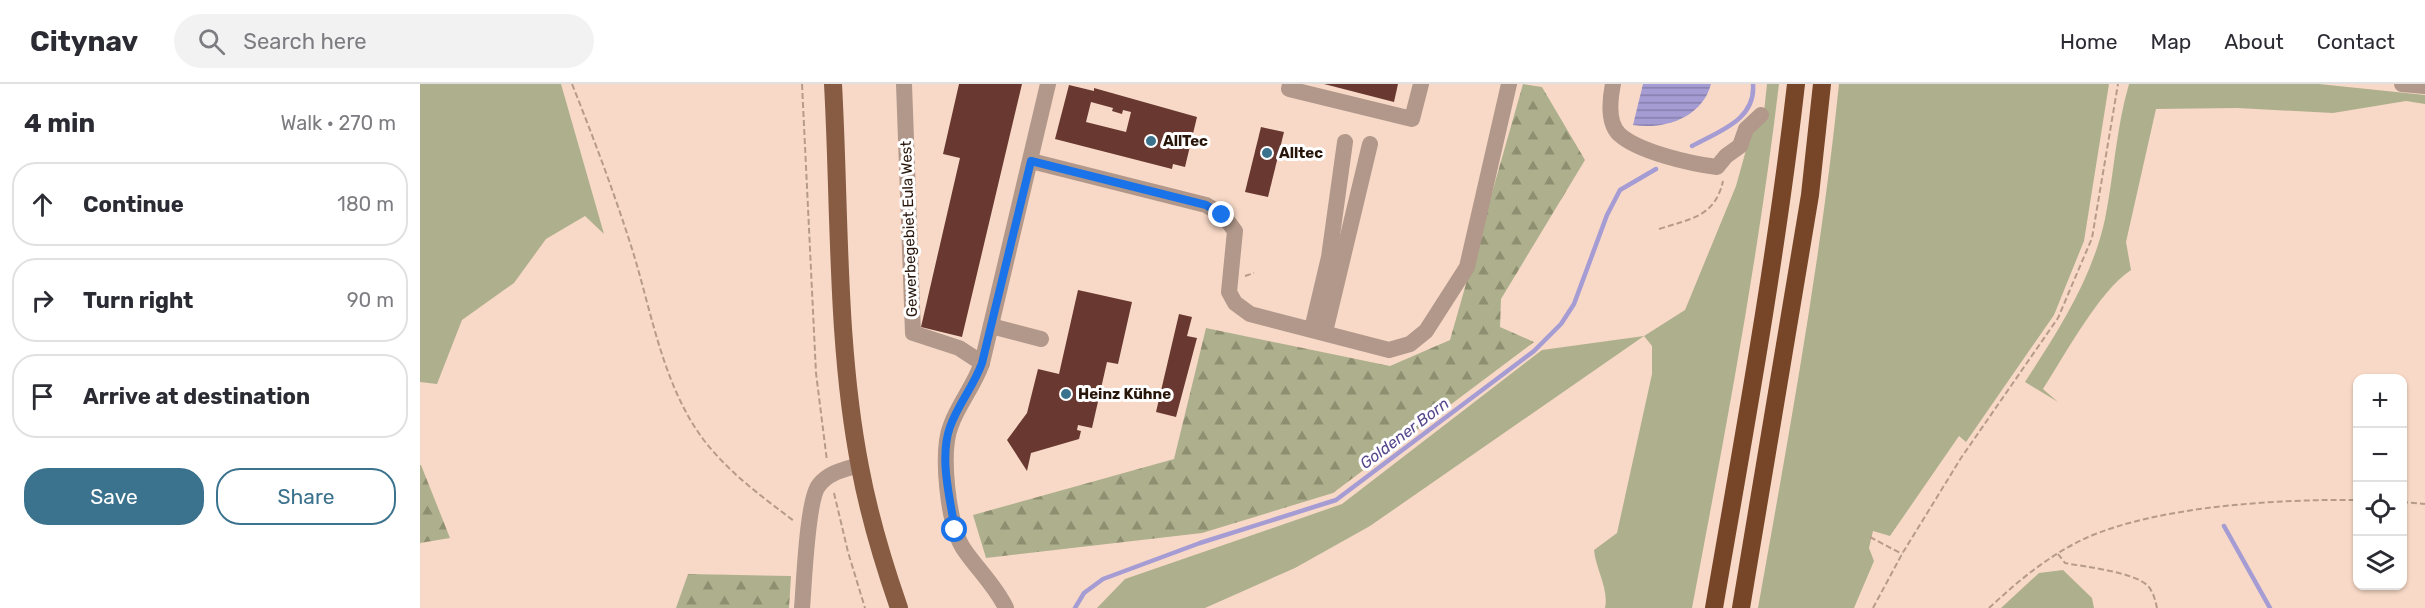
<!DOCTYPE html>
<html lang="en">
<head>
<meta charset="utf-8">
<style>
  :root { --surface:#fff; --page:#f2f2f3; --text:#2b2b33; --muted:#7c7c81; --line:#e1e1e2; --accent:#3b728d }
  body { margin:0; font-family:Rubik,sans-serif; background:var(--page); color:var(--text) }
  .controls { position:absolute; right:18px; bottom:18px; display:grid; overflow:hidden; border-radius:12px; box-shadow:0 2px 4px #0004 }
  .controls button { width:54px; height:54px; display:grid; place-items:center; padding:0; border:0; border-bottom:2px solid var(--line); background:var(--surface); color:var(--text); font:30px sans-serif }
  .stop { position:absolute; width:18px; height:18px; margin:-14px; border:4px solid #1a73e8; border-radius:50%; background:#fff }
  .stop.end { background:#1a73e8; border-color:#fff; box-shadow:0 2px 6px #0008 }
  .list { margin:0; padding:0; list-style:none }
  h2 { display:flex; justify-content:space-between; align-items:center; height:78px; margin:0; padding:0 24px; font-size:26px }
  h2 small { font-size:20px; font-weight:400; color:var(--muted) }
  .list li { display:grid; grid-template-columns:39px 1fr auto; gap:18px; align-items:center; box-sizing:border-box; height:84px; margin:0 12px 12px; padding:0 12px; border:2px solid var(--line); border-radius:24px }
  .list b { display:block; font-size:22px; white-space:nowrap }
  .list em { font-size:20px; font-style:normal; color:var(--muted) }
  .actions { display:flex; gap:12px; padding:18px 24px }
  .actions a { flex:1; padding:14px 0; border:2px solid var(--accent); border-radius:24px; text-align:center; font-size:21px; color:var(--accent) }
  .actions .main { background:var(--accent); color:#fff }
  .icon { flex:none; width:33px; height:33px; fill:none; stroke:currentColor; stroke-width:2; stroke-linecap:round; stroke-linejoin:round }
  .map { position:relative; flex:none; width:2005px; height:524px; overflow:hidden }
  header { display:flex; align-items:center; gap:36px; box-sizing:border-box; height:84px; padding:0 30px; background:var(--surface); border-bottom:2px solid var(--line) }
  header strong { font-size:28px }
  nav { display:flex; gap:33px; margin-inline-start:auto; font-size:21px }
  .search { width:420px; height:54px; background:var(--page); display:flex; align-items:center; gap:15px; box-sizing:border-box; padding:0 21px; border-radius:33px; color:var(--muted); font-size:22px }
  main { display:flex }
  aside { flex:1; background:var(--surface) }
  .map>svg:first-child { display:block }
  .grass { fill:#aeb08d }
  .forest { fill:url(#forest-firs) }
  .water { fill:url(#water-rules) }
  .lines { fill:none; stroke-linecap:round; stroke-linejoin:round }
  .stream { stroke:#a59cd4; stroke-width:4.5 }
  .building { fill:#693931; fill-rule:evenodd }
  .path { stroke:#b69b8b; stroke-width:2; stroke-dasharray:6 3; stroke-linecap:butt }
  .minor { stroke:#b1988a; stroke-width:16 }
  .major { stroke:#875c43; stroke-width:18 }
  .highway { stroke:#774628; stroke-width:18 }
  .route { stroke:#1a73e8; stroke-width:8 }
  .poi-dot { fill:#3b728d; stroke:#fff; stroke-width:2 }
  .labels { text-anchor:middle; stroke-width:6; stroke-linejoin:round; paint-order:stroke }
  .poi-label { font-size:15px; font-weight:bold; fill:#28160b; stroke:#fff; text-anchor:start }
  .street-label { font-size:15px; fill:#28160b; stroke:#fff }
  .water-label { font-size:16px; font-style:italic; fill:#57488e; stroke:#fff }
</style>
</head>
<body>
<header>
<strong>Citynav</strong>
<div class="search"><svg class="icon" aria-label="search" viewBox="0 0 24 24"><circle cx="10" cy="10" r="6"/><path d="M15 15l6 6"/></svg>Search here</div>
<nav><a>Home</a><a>Map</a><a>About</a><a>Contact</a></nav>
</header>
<main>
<aside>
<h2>4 min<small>Walk · 270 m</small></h2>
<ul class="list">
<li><svg class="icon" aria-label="ahead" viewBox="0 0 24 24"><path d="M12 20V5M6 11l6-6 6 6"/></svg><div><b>Continue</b></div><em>180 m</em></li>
<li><svg class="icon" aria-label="right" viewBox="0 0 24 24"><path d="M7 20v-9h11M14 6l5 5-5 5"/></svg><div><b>Turn right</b></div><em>90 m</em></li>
<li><svg class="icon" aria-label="arrive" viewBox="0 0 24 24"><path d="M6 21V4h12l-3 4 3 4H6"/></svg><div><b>Arrive at destination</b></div></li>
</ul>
<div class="actions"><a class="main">Save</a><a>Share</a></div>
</aside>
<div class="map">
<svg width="2005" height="524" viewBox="0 0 2005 524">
  <defs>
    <pattern id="forest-firs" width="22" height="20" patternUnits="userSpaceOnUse" patternTransform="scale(1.5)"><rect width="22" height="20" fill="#aeb08d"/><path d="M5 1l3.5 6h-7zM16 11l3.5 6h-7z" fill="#8e8e71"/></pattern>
    <pattern id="water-rules" width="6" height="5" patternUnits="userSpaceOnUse" patternTransform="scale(1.5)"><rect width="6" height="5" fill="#a59cd4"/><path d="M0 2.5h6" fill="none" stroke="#867eaa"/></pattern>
  </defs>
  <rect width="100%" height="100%" fill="#f8d9c7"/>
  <g class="grass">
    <polygon points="0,0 141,0 184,150 165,132 126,155 94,199 42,236 17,300 0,298"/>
    <path d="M1347,0h12c-21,176 -54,350 -87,524h-87c4,-19 -9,-38 -11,-58l23,-17 35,-159v-28l-8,-10 -274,190 -75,42 -90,40h-108l28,-29 217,-75 200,-154 102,-14 41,-26 51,-124 15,-54 12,-11z"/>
    <path d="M1419,0h270l-25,157 -30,74 -88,127 -7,-6 -69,100 -17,-5 -4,17 5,13 -20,47h-96c31,-174 63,-348 81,-524z"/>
    <path d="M1709,0h190l106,11v9l-19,-3 -73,12 -96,-5 -81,1 -30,133 5,28c-32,21 -66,85 -88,119l15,13 -33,-20c33,-51 67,-103 80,-163 9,-44 11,-91 24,-135z"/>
    <polygon points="1643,486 1672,514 1674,524 1581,524 1619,489"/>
  </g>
  <g class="forest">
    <polygon points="1103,0 1122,3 1165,76 1081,215 1080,243 1114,258 913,409 782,449 566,474 553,431 754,375 786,244 970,282 1030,256"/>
    <polygon points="0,381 1,381 30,454 0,459"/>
    <polygon points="268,490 371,492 369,524 256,524"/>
  </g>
  <path class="water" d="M1223,0h68c-9,34 -47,46 -78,41z"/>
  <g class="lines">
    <g class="stream">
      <path d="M1272,62c27,-15 64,-26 61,-62"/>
      <polyline points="1804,442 1850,524"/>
      <polyline points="655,524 664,509 683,495 780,459 916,416 1114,267 1141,240 1154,220 1187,131 1200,106 1236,85"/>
    </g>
  </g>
  <g class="building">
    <polygon points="539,0 602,0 542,253 501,243 540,74 523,70"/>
    <polygon points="904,0 978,0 974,18"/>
    <path d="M649,1l25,6v-3l103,29 -12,50 -12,-3 -1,5 -117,-30zM671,18l22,6 -1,3 10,3 1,-4 8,2 -5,20 -40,-10z"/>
    <polygon points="841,43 864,48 848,113 825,108"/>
    <polygon points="658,206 712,218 698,280 687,278 672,344 658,341 657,346 661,347 659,355 611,369 607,387 587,356 607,329 618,285 639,290"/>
    <polygon points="759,230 772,233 767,252 777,254 756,333 736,328"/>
  </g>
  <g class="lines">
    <g class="path">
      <path d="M152,0c22,55 43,111 61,168 19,62 30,133 70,187 25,33 58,57 91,82"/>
      <polyline points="382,0 396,289 407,377"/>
      <path d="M1239,145c31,-10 56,-12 64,-48"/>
      <polyline points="825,192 834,189"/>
      <polyline points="414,409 428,468 445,524"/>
      <polyline points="1982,418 2005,420"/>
      <polyline points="1450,453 1482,470"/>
      <path d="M1638,470l7,9c20,4 70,9 83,23 6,7 7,14 9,22"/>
      <polyline points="1453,524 1482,470 1541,374 1638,234 1672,154 1698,0"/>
      <path d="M1569,524c29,-27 60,-53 97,-70 72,-32 192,-39 272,-38"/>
    </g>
    <g class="minor">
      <polyline points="484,0 493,249 539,264 562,279"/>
      <polyline points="870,0 869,5 992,35 1001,0"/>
      <path d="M1193,0c-3,15 -6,38 6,50 19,18 73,30 98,33l9,-11 14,-10 6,-17 15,-14"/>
      <polyline points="1982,0 2005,2"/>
      <polyline points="611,77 786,121 803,131 815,147 809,208 815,219 830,230 969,266 990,260 1006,247 1047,183 1089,0"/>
      <polyline points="571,242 621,255"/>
      <polyline points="892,245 909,173 925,58"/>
      <polyline points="905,248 950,60"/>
      <path d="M382,524c2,-22 5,-109 17,-123 10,-13 25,-15 40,-20"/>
      <path d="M586,524c-11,-23 -29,-39 -43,-60 -15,-24 -23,-96 -12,-123 8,-22 23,-39 31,-62l66,-279"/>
    </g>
    <path class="major" d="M413,0c7,125 3,260 27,383 9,48 23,95 39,141"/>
    <g class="highway">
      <path d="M1294,524c30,-174 62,-348 82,-524"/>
      <polyline points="1321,524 1390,111 1402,0"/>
    </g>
  </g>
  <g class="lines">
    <path class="route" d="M535,446c-5,-32 -16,-72 -5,-103 8,-23 24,-41 32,-64l49,-202 175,44 16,10"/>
  </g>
  <g class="poi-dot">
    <circle cx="731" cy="57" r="6"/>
    <circle cx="847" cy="69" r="6"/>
    <circle cx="646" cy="310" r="6"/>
  </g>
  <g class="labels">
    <g class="poi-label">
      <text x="743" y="62">AllTec</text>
      <text x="859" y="74">Alltec</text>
      <text x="658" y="315">Heinz Kühne</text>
    </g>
    <g class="street-label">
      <text transform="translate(489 145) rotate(-92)" y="5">Gewerbegebiet Eula West</text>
    </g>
    <g class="water-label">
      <text transform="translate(984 349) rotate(-37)" y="6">Goldener Born</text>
    </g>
  </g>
</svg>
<div class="controls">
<button>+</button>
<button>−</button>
<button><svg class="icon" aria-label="locate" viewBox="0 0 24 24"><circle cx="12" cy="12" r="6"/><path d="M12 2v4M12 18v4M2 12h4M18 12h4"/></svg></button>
<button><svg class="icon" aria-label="layers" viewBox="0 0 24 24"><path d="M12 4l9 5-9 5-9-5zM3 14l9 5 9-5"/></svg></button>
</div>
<div class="stop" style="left:535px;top:446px"></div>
<div class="stop end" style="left:802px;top:131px"></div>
</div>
</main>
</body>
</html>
